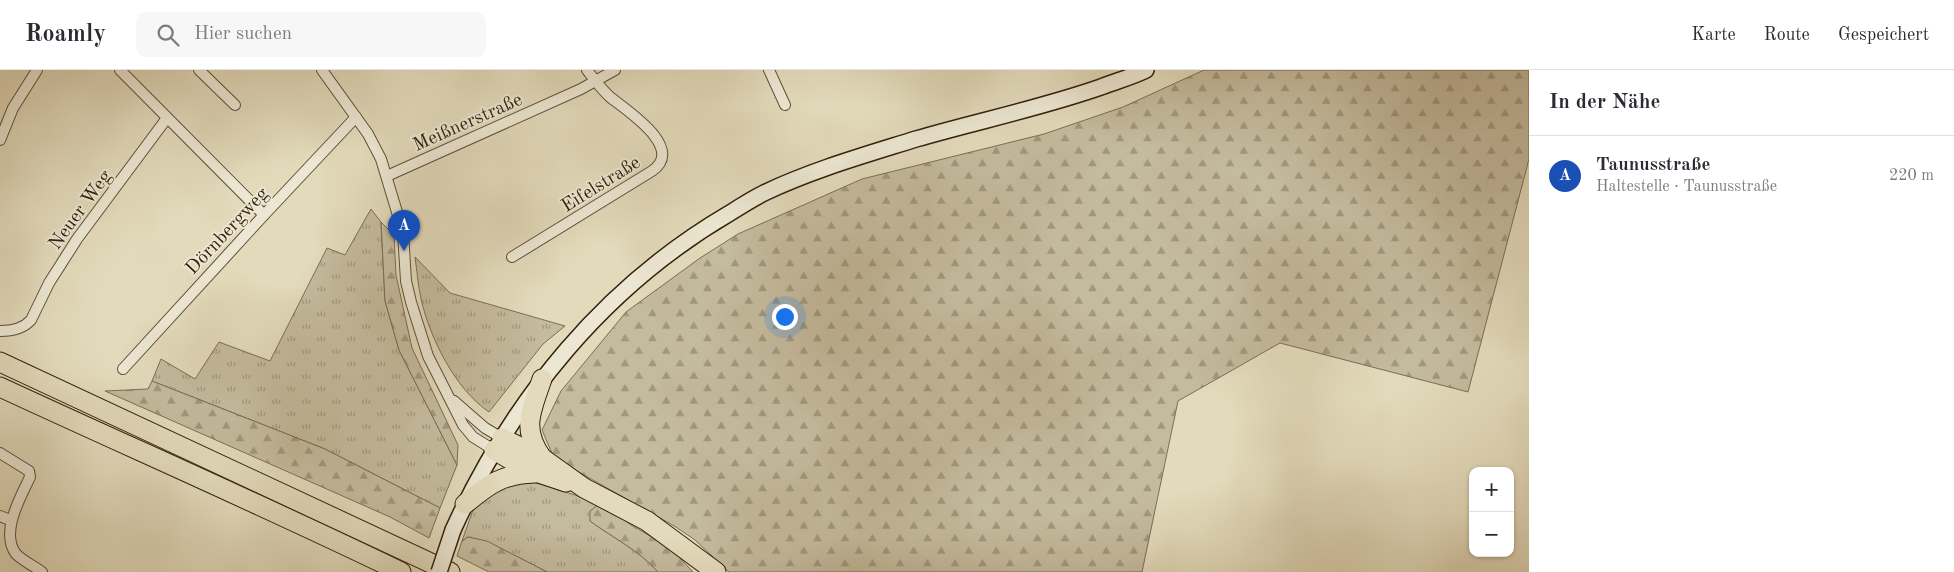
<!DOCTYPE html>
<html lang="de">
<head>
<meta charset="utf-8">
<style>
  :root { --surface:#fff; --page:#f7f7f7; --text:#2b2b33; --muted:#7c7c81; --line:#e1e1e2; --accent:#1a73e8 }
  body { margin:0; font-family:"Old Standard TT",serif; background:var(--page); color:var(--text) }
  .controls { position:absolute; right:15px; bottom:15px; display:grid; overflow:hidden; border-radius:10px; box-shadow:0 1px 4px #0004 }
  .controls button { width:45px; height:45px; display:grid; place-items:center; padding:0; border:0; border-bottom:1px solid var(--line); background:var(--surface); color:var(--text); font:25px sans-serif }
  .you { position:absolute; left:784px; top:246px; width:18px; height:18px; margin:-12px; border:4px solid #fff; border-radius:50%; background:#1a73e8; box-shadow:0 0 0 8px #1a73e833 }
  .badge { display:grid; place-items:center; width:32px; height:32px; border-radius:50%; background:var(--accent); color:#fff; font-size:16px; font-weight:700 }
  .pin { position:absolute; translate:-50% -41px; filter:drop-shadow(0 1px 2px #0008) }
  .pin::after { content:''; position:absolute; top:26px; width:18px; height:15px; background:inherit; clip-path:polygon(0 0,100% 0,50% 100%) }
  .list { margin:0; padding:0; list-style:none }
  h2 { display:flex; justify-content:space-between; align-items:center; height:65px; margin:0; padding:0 20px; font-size:21px }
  h2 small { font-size:16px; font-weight:400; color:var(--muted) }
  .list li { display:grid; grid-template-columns:32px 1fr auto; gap:15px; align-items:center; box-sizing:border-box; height:80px; padding:0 20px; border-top:1px solid var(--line) }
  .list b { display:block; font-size:19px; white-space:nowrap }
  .list p { margin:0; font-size:16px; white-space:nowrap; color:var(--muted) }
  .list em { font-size:16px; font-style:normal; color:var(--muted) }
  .icon { flex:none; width:28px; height:28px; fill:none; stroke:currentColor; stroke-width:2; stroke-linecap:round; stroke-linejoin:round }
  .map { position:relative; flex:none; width:1529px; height:502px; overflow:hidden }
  header { display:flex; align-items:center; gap:30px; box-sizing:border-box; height:70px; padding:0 25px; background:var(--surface); border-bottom:1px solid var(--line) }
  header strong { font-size:24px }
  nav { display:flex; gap:28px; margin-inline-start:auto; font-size:18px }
  .search { width:350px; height:45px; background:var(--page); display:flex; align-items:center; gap:12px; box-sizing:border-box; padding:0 18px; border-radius:10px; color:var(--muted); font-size:19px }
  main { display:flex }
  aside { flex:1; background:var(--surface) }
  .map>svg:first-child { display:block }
  .grass { fill:url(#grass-tufts); stroke:#7b6d55 }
  .forest { fill:url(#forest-firs); stroke:#7b6d55 }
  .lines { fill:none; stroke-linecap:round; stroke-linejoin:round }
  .minor-casing { stroke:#5e4e38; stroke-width:12 }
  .secondary-casing { stroke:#32200d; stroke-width:18 }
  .motorway-casing { stroke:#32200d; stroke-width:21 }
  .minor { stroke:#ece7d3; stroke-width:10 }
  .secondary { stroke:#ece7d3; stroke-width:15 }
  .motorway { stroke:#e2dabb; stroke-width:19 }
  .secondary-bridge-casing { stroke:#32200d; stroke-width:18; stroke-linecap:butt }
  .secondary-bridge { stroke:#ece7d3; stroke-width:15 }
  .labels { text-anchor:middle; stroke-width:4; stroke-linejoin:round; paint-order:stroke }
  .street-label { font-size:19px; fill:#32200d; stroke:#ece7d3 }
</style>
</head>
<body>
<header>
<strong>Roamly</strong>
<div class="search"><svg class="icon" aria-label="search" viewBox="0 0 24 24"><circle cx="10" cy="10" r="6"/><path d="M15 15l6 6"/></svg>Hier suchen</div>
<nav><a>Karte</a><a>Route</a><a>Gespeichert</a></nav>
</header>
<main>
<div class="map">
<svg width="1529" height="502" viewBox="0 0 1529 502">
  <defs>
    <pattern id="grass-tufts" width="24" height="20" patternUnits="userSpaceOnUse" patternTransform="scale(1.25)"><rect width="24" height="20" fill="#c4ba9d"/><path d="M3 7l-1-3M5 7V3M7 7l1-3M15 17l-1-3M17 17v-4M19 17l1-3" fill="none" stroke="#a0977e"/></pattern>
    <pattern id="forest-firs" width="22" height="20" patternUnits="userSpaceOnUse" patternTransform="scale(1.25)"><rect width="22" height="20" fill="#c4ba9d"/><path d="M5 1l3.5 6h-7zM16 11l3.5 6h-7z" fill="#a0977e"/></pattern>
  </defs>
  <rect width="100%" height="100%" fill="#e2dabb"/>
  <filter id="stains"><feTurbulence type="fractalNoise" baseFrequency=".004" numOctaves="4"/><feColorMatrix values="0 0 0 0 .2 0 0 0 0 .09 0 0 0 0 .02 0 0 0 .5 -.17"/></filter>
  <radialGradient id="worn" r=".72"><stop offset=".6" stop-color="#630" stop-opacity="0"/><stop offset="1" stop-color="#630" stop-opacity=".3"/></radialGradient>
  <g class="grass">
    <polygon points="371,139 381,152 385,231 399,280 457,395 440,438 325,379 152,311 161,289 195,309 219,272 270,291 327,178 345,185"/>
    <path d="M415,187l35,36 115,33 -22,18 -54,68c-34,-23 -59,-74 -68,-113 -3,-14 -4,-28 -6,-42z"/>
    <path d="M527,410l48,15 23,10 -8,16c23,17 49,29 68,51h-111l-29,-15 -50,-20 -6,4 11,-31 22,-21z"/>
  </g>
  <g class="forest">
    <polygon points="1204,0 1529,0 1529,89 1468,322 1280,273 1178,331 1142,502 729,502 695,470 676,457 554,388 542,360 561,321 626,242 700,188 738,164 862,109 1044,64 1123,37"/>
    <polygon points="381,152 394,165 396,205 412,278 458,375 457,395 399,280 385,231"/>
    <polygon points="152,311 325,379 440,438 429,468 390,447 105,321 148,319"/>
    <path d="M598,435l17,8 16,12 28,16 19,15 15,16h-35c-19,-22 -45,-34 -68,-51v-10z"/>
    <polygon points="468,467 487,471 547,502 489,502 457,486 462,471"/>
  </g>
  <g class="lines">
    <defs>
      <g id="minor">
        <polyline points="120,0 264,145"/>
        <polyline points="199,0 235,35"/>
        <polyline points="322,0 368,64 381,89 403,162 406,211 411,232 428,286 463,355 473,367 494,380"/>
        <polyline points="769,0 785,35"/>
        <polyline points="0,70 13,38 37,0"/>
        <polyline points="387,106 581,19 615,0"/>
        <path d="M512,187l140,-86c34,-23 -26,-61 -42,-74 -9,-8 -16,-18 -23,-27"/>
        <path d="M0,261c12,0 23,-2 31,-11l18,-37 28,-44 90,-121"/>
        <polyline points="123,299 264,145 356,47"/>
        <polyline points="454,331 485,358 502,368"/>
        <path d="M0,383l29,18 1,6c-10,21 -30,56 -14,77 7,7 18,12 26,18"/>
        <polyline points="0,446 10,450"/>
      </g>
      <path id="secondary" d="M453,460c60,-132 152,-244 277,-317 11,-7 22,-14 34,-20 48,-23 101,-38 152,-54 62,-18 125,-31 185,-52 15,-6 31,-10 45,-17"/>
      <g id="motorway">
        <polyline points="0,292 450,502"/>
        <path d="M542,309c-11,33 -21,49 0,79"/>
        <path d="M0,317c134,62 269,121 401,185"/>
        <polyline points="502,368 542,388 584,418 647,451 716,502"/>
        <polyline points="494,380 527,399 566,412"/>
        <path d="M465,434c24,-20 37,-30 70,-31"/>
      </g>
    </defs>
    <use href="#minor" class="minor-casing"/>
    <use href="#secondary" class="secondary-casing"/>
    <use href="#motorway" class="motorway-casing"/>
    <use href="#minor" class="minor"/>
    <use href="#secondary" class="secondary"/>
    <use href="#motorway" class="motorway"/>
    <defs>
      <polyline id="secondary-bridge" points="439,502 453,460"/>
    </defs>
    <use href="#secondary-bridge" class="secondary-bridge-casing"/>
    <use href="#secondary-bridge" class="secondary-bridge"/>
  </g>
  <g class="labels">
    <g class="street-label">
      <text transform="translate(467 51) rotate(-24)" y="7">Meißnerstraße</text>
      <text transform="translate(600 113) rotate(-32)" y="7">Eifelstraße</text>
      <text transform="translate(79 139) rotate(-54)" y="7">Neuer Weg</text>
      <text transform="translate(226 160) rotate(-47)" y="7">Dörnbergweg</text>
    </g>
  </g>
  <rect width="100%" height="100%" filter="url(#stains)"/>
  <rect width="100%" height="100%" fill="url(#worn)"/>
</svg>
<div class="controls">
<button>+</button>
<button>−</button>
</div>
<div class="you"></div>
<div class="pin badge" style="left:404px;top:181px;background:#1a4fb4">A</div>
</div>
<aside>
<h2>In der Nähe<small></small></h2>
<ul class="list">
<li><span class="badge" style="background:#1a4fb4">A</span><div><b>Taunusstraße</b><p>Haltestelle · Taunusstraße</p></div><em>220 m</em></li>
</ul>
</aside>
</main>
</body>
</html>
